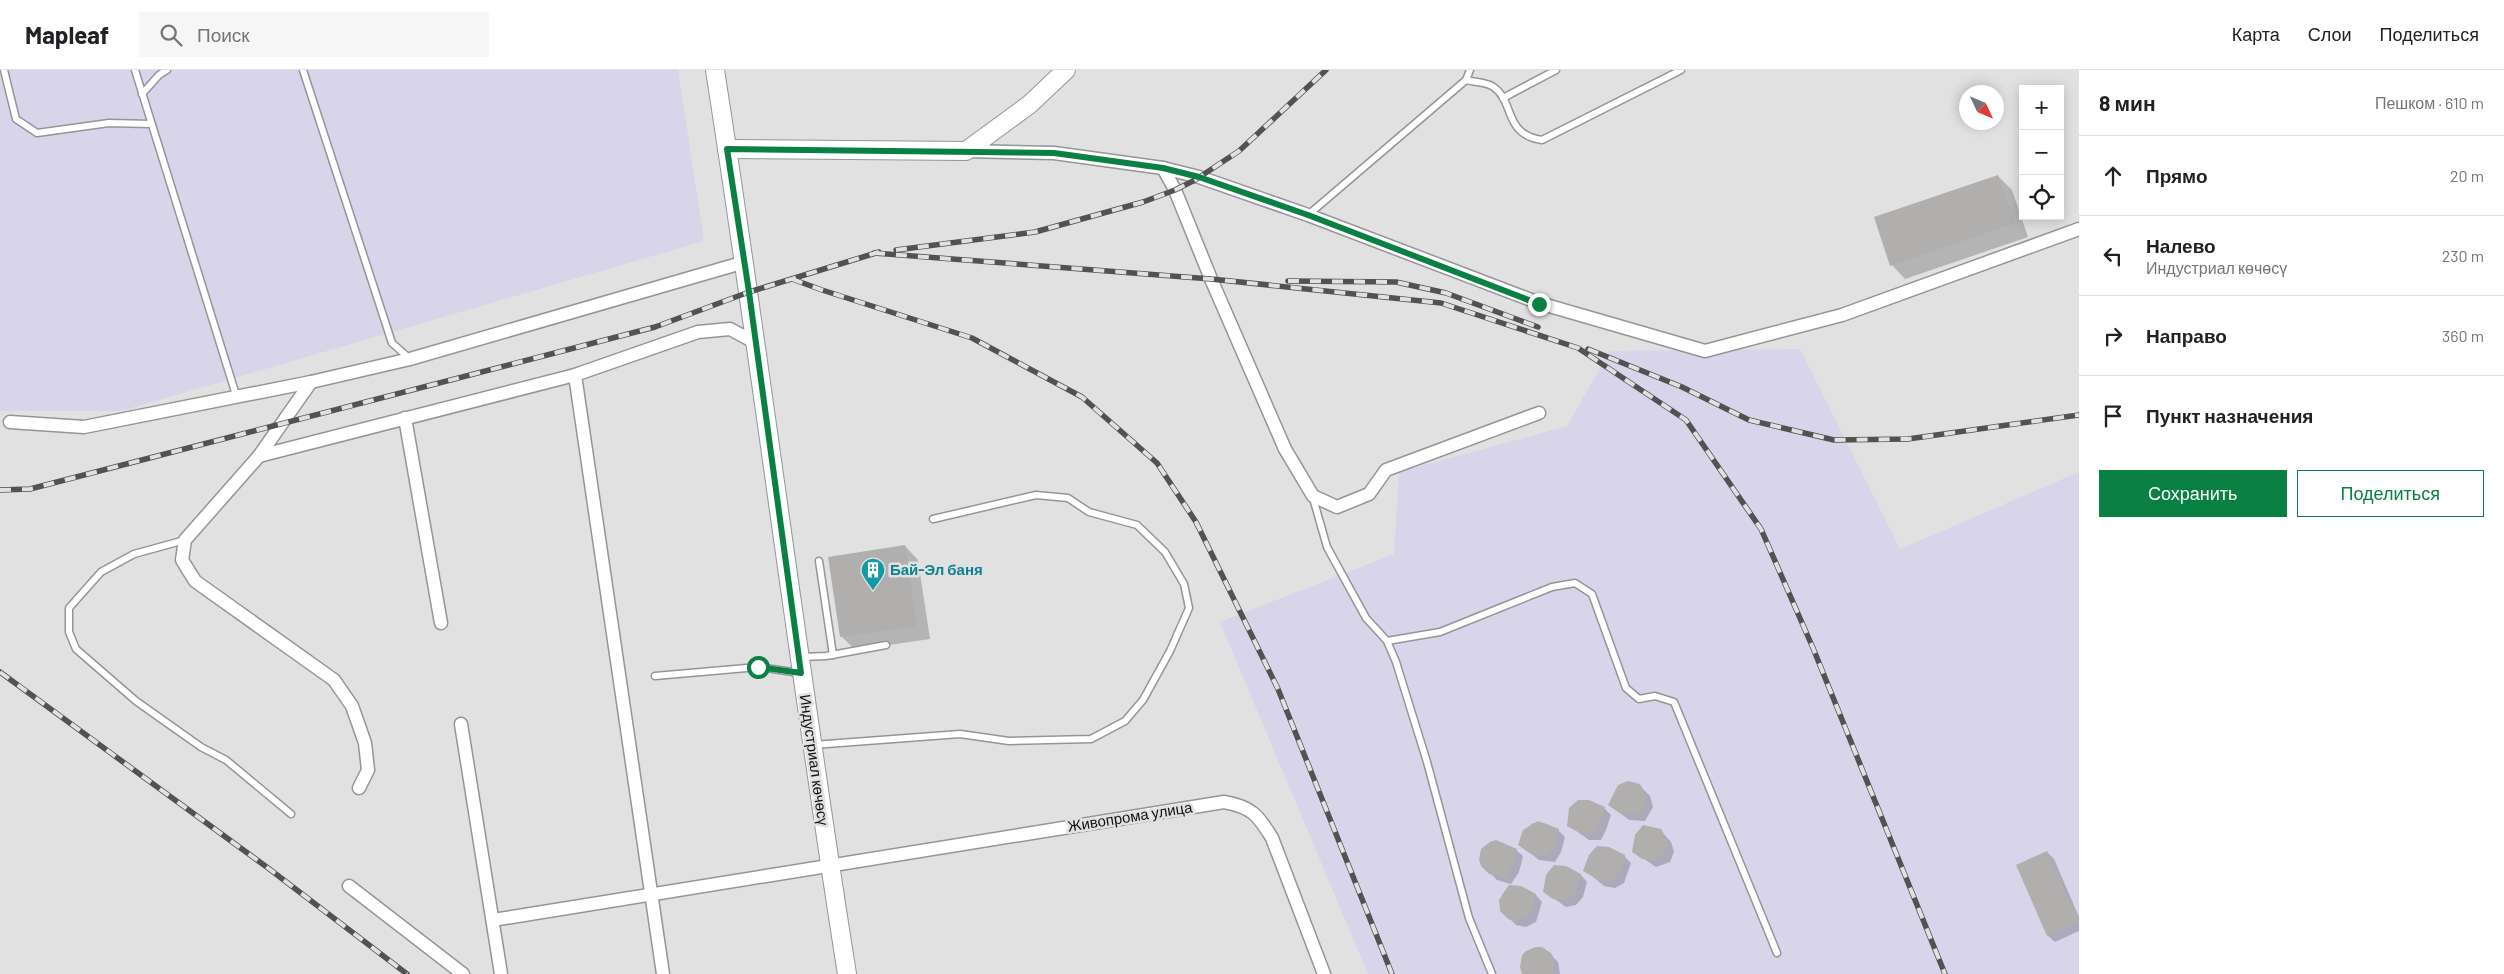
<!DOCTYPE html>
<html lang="ru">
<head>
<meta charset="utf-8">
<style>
  :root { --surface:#fff; --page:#f6f6f6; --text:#202124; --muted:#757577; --line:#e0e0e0; --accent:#0b8043 }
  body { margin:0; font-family:Barlow,sans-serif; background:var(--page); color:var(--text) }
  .controls { position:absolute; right:15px; top:15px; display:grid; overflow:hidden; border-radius:0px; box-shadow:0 2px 12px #0003 }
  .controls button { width:45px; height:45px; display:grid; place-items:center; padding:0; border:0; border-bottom:1px solid var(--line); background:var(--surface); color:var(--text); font:25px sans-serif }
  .compass { position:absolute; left:1959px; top:15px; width:45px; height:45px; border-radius:50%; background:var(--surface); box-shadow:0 2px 12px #0003; rotate:134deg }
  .stop { position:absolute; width:15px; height:15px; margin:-11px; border:4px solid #0b8043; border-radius:50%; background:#fff }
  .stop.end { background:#0b8043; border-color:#fff; box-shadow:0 1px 5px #0008 }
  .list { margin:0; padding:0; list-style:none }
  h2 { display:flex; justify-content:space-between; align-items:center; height:65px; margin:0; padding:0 20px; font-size:21px }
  h2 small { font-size:16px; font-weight:400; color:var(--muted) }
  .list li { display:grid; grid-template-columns:32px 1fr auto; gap:15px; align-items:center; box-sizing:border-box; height:80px; padding:0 20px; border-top:1px solid var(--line) }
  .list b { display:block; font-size:19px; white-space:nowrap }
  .list p { margin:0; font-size:16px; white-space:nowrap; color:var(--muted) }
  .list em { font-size:16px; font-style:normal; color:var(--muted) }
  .actions { display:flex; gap:10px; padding:15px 20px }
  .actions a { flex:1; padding:11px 0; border:1px solid var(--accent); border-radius:0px; text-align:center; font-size:18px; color:var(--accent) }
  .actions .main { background:var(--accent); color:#fff }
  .icon { flex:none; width:28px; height:28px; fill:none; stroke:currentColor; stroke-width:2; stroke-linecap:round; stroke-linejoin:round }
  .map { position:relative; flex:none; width:2079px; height:904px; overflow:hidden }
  header { display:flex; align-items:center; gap:30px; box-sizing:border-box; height:70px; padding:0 25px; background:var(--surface); border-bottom:1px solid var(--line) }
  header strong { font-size:24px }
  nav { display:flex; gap:28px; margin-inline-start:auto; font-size:18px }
  .search { width:350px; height:45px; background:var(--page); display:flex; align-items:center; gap:12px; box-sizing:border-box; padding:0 18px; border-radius:0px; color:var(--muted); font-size:19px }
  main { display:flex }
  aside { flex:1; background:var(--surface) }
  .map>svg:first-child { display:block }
  .industrial { fill:#d8d4e9 }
  .shadow { fill:#0003 }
  .building { fill:#b0afae }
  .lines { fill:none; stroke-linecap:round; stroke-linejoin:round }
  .service-casing { stroke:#949596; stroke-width:9 }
  .minor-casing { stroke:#949596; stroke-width:15 }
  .secondary-casing { stroke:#949596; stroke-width:20 }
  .service { stroke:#fff; stroke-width:6 }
  .minor { stroke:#fff; stroke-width:12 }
  .secondary { stroke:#fff; stroke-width:18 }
  .rail-casing { stroke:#525252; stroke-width:5.5 }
  .rail { stroke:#e1e1e2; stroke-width:4; stroke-dasharray:11; stroke-linecap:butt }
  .route { stroke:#0b8043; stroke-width:6 }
  .labels { text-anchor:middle; stroke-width:5; stroke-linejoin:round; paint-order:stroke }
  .culture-label { font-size:15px; font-weight:bold; fill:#0d838f; stroke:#e1e1e2; text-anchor:start }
  .street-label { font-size:15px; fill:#111; stroke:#e1e1e2 }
</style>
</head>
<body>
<header>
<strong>Mapleaf</strong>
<div class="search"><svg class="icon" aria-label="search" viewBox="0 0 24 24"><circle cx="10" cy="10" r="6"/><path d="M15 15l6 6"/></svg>Поиск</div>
<nav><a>Карта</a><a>Слои</a><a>Поделиться</a></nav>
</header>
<main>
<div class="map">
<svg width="2079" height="904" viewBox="0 0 2079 904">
  <rect width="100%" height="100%" fill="#e1e1e2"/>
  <g class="industrial">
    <polygon points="0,0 678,0 704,171 121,341 0,341"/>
    <polygon points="1800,279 1900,479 2079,402 2079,904 1368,904 1220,552 1394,484 1399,402 1567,356 1610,281"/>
  </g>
  <g class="shadow">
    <polygon points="1998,106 2012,120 2028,167 1905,209 1892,195"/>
    <polygon points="905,476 918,490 930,569 855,580 842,567"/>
    <polygon points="1639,715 1650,726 1653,737 1645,751 1629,750 1610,735"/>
    <polygon points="1604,738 1611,745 1606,760 1601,770 1589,770 1568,755"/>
    <polygon points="1533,753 1544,753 1558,760 1565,767 1561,782 1555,792 1539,790 1519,774 1525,760"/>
    <polygon points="1660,760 1671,772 1674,782 1670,792 1656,797 1634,782"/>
    <polygon points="1516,780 1523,786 1519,802 1511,814 1497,810 1482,795"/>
    <polygon points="2047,782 2054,789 2079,847 2079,861 2055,872 2048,866"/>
    <polygon points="1624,786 1631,793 1624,813 1615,818 1604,816 1585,800"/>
    <polygon points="1566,798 1581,805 1587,812 1583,827 1576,835 1566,837 1545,822"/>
    <polygon points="1509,816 1536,825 1542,832 1536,852 1526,857 1516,855 1501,840 1502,825"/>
    <polygon points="1551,885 1558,892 1560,904 1525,904"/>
  </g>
  <g class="building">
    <polygon points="1998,105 2015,153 1890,196 1874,147"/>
    <polygon points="905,475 917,556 840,567 828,487"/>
    <polygon points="1628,711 1640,714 1646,724 1645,735 1639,745 1621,744 1608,735 1618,715"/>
    <polygon points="1578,730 1589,730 1605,737 1600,753 1594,763 1582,764 1567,756 1569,738"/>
    <polygon points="1538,751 1559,759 1555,775 1548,786 1531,784 1518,775 1523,760"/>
    <polygon points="1643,755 1661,759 1667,769 1668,775 1663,785 1654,791 1642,789 1632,782 1635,765"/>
    <polygon points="1496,770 1517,779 1513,795 1505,808 1489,804 1481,796 1479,790 1481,779 1490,772"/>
    <polygon points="1597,776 1609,777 1625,785 1621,801 1613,810 1602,812 1583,801 1589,785"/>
    <polygon points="2047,781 2079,852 2047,866 2016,795"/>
    <polygon points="1554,795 1566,796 1581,804 1574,825 1564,831 1553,829 1543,822 1546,805"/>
    <polygon points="1509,815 1521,816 1536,824 1532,840 1525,849 1514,851 1508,849 1500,841 1499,830"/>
    <polygon points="1536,877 1542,877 1552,884 1555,895 1553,904 1522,904 1520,897 1522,885 1526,881"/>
  </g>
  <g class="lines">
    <defs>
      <g id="service">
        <polyline points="4,0 16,49 37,63 109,53 151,54"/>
        <polyline points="135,0 236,325"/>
        <polyline points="303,0 392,273 409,288"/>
        <path d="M1466,10c7,2 20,2 26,6 24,15 10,48 50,54l139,-70"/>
        <polyline points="142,24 159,5 167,0"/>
        <polyline points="1503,28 1556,0"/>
        <polyline points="1308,145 1466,10 1470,0"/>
        <polyline points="1313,428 1327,477 1366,548 1387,571 1396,592 1427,692 1469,848 1492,904"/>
        <polyline points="185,470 134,484 101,502 69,538 69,562 76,579 136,631 201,677 226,690 291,744"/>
        <polyline points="819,491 833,585"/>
        <polyline points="1387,571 1440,562 1552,517 1575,513 1592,524 1626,618 1639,629 1655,626 1674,632 1777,883"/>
        <polyline points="802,587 826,586 886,575"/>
        <polyline points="655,606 758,597 800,603"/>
        <polyline points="813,675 960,664 1009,671 1091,669 1125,651 1143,630 1170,581 1189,538 1184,514 1165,482 1137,455 1089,442 1068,428 1036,425 933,449"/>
      </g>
      <g id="minor">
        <polyline points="966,81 1054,83 1163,98 1199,107 1308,145 1539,233 1705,281 1842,245 2079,159"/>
        <polyline points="1163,98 1175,120 1211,209 1285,379 1313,426 1337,437 1369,424 1386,400 1539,343"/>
        <polyline points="575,305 663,904"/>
        <polyline points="311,312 259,386 185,470 182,490 195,511 334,610 352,636 365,673 368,700 359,718"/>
        <polyline points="405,348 441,553"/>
        <polyline points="10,352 84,357 311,312 410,289 745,192"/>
        <polyline points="259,386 575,305 698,262 730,259 756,273"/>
        <polyline points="461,654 501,904"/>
        <polyline points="349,816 463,904"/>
        <path d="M493,850l731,-118c28,5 34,13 48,36l52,136"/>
      </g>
      <g id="secondary">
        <path d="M715,0c47,301 84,603 132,904"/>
        <polyline points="727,79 966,81 1030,34 1066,0"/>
      </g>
    </defs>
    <use href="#service" class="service-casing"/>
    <use href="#minor" class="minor-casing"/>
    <use href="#secondary" class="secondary-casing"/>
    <use href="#service" class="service"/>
    <use href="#minor" class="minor"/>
    <use href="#secondary" class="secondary"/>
    <defs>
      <g id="rail">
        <polyline points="896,180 1035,162 1143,132 1175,120 1195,110 1239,81 1326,0"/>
        <polyline points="874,183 1211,209 1441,233 1578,278 1686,350 1761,459 1813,578 1945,904"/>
        <polyline points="792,209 822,220 972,268 1082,327 1157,393 1196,452 1278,619 1392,904"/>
        <polyline points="1288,211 1396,212 1446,223 1538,257"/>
        <polyline points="1588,279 1682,317 1749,350 1834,370 1908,369 2079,345"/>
        <polyline points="0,420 30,419 655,257 749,222 879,182"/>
        <polyline points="0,602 268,798 407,904"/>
      </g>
    </defs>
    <use href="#rail" class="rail-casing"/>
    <use href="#rail" class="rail"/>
  </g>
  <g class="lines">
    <polyline class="route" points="758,597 801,603 749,222 727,79 1054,83 1163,98 1199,107 1308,145 1539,234"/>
  </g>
  <defs>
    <symbol id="building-pin" viewBox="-11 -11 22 30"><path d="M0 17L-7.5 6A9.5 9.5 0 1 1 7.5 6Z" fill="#0f9aa8" stroke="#e1e1e2"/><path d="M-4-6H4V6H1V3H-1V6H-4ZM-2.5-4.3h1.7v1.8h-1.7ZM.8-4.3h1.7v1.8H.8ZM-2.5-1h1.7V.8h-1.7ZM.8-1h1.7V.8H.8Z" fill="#fff"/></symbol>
  </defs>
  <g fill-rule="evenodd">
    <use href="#building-pin" x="859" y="486" width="28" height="38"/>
  </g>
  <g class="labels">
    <g class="culture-label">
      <text x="890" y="505">Бай-Эл баня</text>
    </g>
    <g class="street-label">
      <text transform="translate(814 690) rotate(82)" y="5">Индустриал көчөсү</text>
      <text transform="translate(1130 747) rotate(-9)" y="5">Живопрома улица</text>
    </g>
  </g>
</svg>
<div class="controls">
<button>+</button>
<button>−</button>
<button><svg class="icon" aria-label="locate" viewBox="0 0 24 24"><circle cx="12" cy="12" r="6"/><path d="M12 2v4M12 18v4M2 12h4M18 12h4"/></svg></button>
</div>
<svg class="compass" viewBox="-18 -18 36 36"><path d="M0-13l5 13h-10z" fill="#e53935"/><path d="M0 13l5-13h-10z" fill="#757577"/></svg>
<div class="stop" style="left:758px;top:597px"></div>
<div class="stop end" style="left:1539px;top:234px"></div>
</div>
<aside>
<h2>8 мин<small>Пешком · 610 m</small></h2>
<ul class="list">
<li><svg class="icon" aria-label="ahead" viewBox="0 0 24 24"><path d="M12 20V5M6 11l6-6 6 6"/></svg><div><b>Прямо</b></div><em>20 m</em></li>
<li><svg class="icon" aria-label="left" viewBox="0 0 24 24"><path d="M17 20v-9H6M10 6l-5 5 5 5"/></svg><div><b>Налево</b><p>Индустриал көчөсү</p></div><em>230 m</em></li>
<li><svg class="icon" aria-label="right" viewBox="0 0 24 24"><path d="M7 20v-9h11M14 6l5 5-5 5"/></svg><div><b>Направо</b></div><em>360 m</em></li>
<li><svg class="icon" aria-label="arrive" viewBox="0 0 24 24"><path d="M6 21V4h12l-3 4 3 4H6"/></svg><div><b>Пункт назначения</b></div></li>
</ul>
<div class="actions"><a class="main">Сохранить</a><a>Поделиться</a></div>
</aside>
</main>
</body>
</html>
